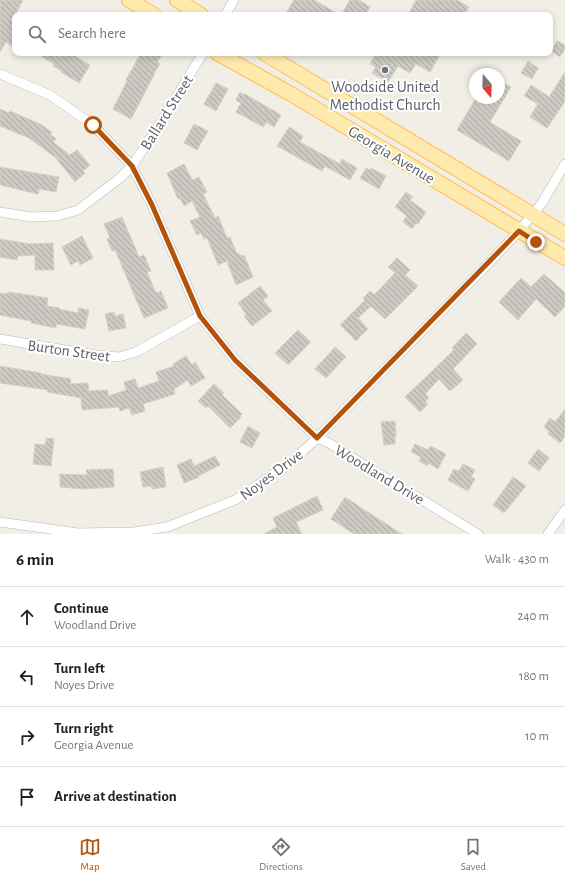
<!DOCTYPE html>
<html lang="en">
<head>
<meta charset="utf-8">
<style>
  :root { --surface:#fff; --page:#f2f2f2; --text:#222; --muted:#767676; --line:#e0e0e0; --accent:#b45309 }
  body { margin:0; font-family:"Alegreya Sans",sans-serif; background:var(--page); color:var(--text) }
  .compass { position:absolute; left:469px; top:68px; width:36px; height:36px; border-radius:50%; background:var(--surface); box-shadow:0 2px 6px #0003; rotate:161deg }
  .stop { position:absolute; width:12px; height:12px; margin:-9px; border:3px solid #b45309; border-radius:50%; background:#fff }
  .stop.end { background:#b45309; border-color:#fff; box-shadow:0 1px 4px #0008 }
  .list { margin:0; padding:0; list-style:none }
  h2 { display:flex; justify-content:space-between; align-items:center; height:52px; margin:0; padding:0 16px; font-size:17px }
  h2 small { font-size:13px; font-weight:400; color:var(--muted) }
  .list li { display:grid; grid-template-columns:26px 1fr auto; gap:12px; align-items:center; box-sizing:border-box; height:60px; padding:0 16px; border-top:1px solid var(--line) }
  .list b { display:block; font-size:15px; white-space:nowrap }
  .list p { margin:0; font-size:13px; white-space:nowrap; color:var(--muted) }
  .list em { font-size:13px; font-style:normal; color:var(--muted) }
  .icon { flex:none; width:22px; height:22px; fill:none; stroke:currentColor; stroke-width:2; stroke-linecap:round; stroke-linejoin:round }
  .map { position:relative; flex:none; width:565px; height:534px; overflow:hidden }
  .search { position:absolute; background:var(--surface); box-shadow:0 2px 6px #0003; left:12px; right:12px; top:12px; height:44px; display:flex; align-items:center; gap:10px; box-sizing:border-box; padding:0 14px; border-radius:8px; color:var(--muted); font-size:15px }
  .sheet { height:292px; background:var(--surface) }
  nav { display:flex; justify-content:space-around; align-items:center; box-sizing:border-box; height:56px; border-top:1px solid var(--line); background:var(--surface); font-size:11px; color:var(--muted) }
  nav a { display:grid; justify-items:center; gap:2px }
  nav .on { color:var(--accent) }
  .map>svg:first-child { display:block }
  .building { fill:url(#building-back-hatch); stroke:#d7cfc4 }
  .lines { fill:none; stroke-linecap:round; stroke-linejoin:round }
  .street-casing { stroke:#b7babe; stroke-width:10 }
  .primary-casing { stroke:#ffbe52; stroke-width:16 }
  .street { stroke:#fff; stroke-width:9 }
  .primary { stroke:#ffeaae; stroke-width:14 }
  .route { stroke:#b45309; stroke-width:5 }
  .worship-dot { fill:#6b7280; stroke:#fff; stroke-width:1.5 }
  .labels { text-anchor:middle; stroke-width:4; stroke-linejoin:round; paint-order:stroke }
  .worship-label { font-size:16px; fill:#5b616d; stroke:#fff }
  .street-label { font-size:16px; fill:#5e6368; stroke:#fff }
</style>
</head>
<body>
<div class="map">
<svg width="565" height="534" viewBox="0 0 565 534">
  <defs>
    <pattern id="building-back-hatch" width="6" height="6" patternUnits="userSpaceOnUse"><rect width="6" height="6" fill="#cdc9c3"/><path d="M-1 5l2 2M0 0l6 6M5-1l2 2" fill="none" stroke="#aaa7a2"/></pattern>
  </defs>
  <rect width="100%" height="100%" fill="#f1eee6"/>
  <g class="building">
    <polygon points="0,0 23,0 15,15 15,48 6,42 0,52"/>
    <polygon points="294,0 314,0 340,15 285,15"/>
    <polygon points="350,0 359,0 370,7 365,15 341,15"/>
    <polygon points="416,0 457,0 469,7 464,15 408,15"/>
    <polygon points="557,41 565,45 565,49 560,57 551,51"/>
    <polygon points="36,53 70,53 90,65 79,83 61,72 62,71 53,66 54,64"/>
    <polygon points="141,53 163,53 157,62 160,64 154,73 155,73 131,119 113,109 127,81 126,80"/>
    <polygon points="376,53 441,53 430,72 416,64 410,73 398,66 388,82 372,73 376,67 370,64"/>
    <polygon points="528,61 538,68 532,79 521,73"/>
    <polygon points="565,72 565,101 547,128 530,117 538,104 524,96 531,85 549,97"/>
    <polygon points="499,80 511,87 490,122 521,141 509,161 457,130 476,98 499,98"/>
    <polygon points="216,83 228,89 216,111 204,104"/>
    <polygon points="240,92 245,95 245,94 281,115 274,127 266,122 263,127 236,112 241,103 236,100"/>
    <polygon points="0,109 9,113 10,111 40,124 52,132 50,134 56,139 53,142 70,155 77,150 90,165 83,171 85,173 75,182 56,158 29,138 0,126"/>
    <polygon points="194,124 208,131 197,150 184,143"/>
    <polygon points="289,127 303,136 300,142 340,164 342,159 357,168 350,180 325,166 322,171 277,146"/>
    <polygon points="184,164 192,180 199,177 207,192 203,194 215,218 218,216 227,238 230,237 237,254 239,253 241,256 244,255 253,277 236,285 227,261 218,265 207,238 204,239 201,233 197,235 190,221 200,217 192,201 184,206 180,198 178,199 167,173"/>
    <polygon points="0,167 59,177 56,192 39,189 38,194 0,185"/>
    <polygon points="366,168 369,170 371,168 386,176 379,189 360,178"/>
    <polygon points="406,192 413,197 410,200 426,212 418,224 416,223 412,229 403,222 407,216 395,207"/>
    <polygon points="122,217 139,257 144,255 151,271 147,272 156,293 161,291 168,308 144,318 115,250 112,251 107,239 110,238 104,224"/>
    <polygon points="82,236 93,258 80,265 78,261 71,265 62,247"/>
    <polygon points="0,239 30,244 53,243 54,270 35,270 35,255 18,256 17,260 0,257"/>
    <polygon points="397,258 410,270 405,275 418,286 385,319 371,306 358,318 368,329 356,341 340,325 365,300 363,298 370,291 374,295 395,273 388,267"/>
    <polygon points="544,274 565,293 565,306 555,317 536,299 518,320 499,302 521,278 531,287"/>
    <polygon points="260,286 268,296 263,300 272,311 252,326 244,316 246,314 238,303"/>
    <polygon points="8,292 48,298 47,306 60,308 59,309 78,313 78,308 89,310 85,329 56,324 56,328 31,323 31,321 0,315 0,293 7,294"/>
    <polygon points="114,312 115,316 123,314 126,328 109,331 105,314"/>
    <polygon points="298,330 311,342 288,365 275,353"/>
    <polygon points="466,333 477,344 453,369 463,380 450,391 439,379 425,394 429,398 425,401 428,404 420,412 405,397 454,350 452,348"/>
    <polygon points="335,347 346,357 326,378 315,369"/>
    <polygon points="186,356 192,365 195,362 205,378 191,386 188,380 174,389 175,394 143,404 145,411 132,415 129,408 120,411 119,407 82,410 81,398 47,392 48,390 0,383 0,366 41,373 41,374 71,379 70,384 88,383 89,391 108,390 108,396 126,390 124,382 135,379 138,388 159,381 156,372 174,366 173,364"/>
    <polygon points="214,384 224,393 222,395 242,414 240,416 241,417 230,428 208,406 206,408 198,401"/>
    <polygon points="565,409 565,436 560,443 548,434 549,431 544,427 550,418 555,422"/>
    <polygon points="395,421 396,436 395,436 395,444 384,445 381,422"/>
    <polygon points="248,426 260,433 252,448 240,442"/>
    <polygon points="46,438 54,439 51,466 33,464 35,444 45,445"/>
    <polygon points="415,444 428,450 430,446 446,454 438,469 428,463 427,466 419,461 421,457 411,452"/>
    <polygon points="538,449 549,458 539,471 528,463"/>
    <polygon points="215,456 220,465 198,476 199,477 184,483 177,465 191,459 194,466"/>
    <polygon points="463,464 475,470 471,477 475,479 468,491 448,480 454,469 459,471"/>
    <polygon points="163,467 166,487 152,489 151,486 143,487 140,472"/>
    <polygon points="113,469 114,487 83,489 60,487 60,474 87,475 86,470"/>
    <polygon points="513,477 526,486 504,513 493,505"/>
    <polygon points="317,496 323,510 296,522 302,534 264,534 277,527 273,518"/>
    <polygon points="345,497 363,509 402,534 354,534 331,519"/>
  </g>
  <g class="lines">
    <defs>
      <g id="street">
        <polyline points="225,15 234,0"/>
        <polyline points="0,74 50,95 93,125 132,166 152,205 200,316 235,360 317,438 327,442 478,534"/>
        <polyline points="0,212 31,217 57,216 78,210 120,178 132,166 161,122 203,53"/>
        <polyline points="0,339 95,355 119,357 136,352 200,316"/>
        <polyline points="0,522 78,533 134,532 167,527 235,500 289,464 317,438 488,264 519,231 542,203 565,164"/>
        <polyline points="548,534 565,510"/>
      </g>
      <g id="primary">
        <polyline points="129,0 154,15"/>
        <polyline points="177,0 201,15"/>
        <polyline points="217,53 291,94 565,258"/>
        <polyline points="264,53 565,234"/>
      </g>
    </defs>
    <use href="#street" class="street-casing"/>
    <use href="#primary" class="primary-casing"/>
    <use href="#street" class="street"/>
    <use href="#primary" class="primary"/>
  </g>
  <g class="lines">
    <polyline class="route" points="93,125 132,166 152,205 200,316 235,360 317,438 519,231 536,242"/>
  </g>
  <circle class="worship-dot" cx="385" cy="70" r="4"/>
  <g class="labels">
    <g class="worship-label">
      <text x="385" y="92">Woodside United<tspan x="385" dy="18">Methodist Church</tspan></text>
    </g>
    <g class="street-label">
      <text transform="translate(166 112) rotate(-58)" y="6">Ballard Street</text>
      <text transform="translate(392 154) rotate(31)" y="6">Georgia Avenue</text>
      <text transform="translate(69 350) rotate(8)" y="6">Burton Street</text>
      <text transform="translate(271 474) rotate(-37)" y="6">Noyes Drive</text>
      <text transform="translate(380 474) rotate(31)" y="6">Woodland Drive</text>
    </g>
  </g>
</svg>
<svg class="compass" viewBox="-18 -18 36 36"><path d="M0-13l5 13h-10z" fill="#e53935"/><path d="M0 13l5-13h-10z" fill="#767676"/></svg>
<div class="stop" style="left:93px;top:125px"></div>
<div class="stop end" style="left:536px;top:242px"></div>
<div class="search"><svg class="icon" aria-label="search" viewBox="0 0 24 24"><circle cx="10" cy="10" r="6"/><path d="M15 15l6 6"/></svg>Search here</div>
</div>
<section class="sheet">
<h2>6 min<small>Walk · 430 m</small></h2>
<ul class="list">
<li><svg class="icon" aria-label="ahead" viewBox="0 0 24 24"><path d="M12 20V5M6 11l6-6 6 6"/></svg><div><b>Continue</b><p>Woodland Drive</p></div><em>240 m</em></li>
<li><svg class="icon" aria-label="left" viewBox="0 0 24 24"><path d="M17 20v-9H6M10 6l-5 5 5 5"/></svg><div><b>Turn left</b><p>Noyes Drive</p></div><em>180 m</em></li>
<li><svg class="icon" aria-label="right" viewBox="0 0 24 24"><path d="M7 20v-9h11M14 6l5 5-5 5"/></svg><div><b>Turn right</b><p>Georgia Avenue</p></div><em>10 m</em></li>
<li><svg class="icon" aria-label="arrive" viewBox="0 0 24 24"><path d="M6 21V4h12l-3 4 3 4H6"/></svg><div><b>Arrive at destination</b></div></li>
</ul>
</section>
<nav>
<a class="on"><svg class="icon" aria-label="map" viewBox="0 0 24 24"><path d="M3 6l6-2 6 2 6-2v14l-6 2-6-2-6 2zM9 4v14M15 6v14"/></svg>Map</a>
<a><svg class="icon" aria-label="directions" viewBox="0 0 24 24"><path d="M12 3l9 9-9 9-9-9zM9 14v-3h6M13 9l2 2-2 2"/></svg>Directions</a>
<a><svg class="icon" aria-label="saved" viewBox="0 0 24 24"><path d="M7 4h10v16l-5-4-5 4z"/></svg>Saved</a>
</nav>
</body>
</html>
